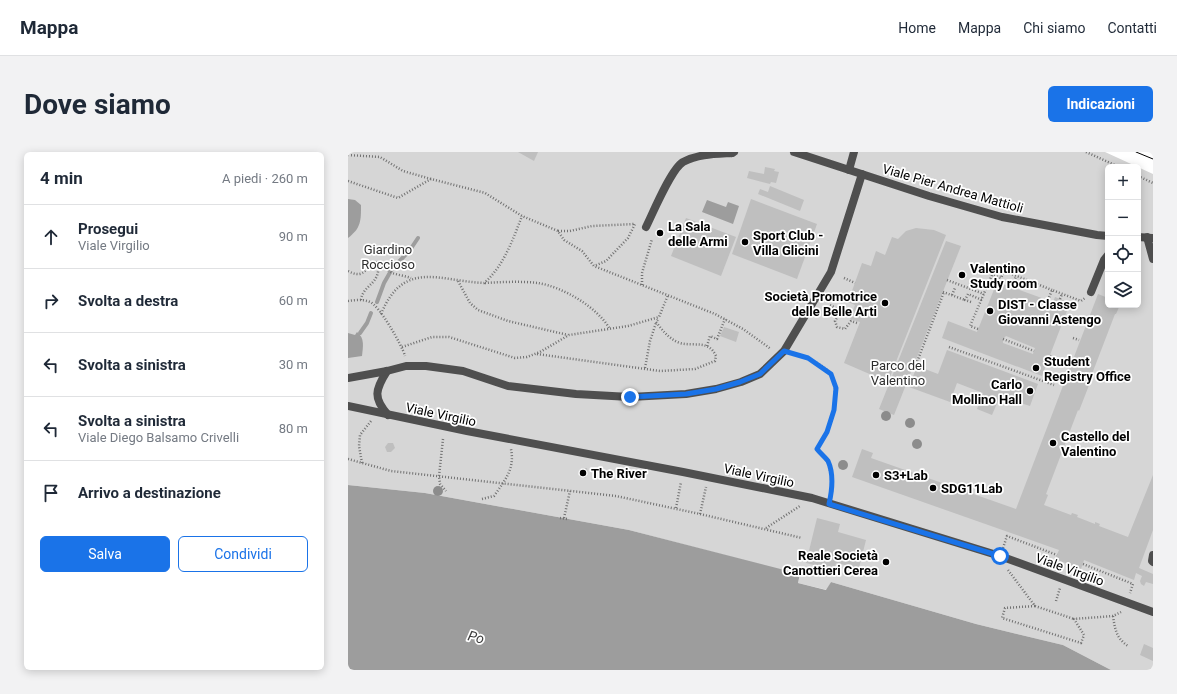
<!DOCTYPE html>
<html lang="it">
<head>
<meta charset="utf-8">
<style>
  :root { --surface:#fff; --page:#f2f2f3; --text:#1f2937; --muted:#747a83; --line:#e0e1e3; --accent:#1a73e8 }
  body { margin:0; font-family:Roboto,sans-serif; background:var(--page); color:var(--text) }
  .controls { position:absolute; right:12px; top:12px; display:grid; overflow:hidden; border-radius:6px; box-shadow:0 2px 10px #0003 }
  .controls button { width:36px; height:36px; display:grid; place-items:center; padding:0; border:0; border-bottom:1px solid var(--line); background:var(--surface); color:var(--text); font:20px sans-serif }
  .stop { position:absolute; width:12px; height:12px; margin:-9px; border:3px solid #1a73e8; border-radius:50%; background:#fff }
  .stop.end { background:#1a73e8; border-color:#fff; box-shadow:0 1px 4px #0008 }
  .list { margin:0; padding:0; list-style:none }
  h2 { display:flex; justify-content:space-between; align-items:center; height:52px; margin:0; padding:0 16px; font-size:17px }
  h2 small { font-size:13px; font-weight:400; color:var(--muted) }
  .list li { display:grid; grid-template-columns:26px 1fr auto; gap:12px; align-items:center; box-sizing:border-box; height:64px; padding:0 16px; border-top:1px solid var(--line) }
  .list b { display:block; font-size:15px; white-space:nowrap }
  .list p { margin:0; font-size:13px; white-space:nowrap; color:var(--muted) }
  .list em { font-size:13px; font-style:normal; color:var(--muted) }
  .actions { display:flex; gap:8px; padding:12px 16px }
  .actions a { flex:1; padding:9px 0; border:1px solid var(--accent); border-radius:6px; text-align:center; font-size:14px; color:var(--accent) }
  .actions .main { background:var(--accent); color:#fff }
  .icon { flex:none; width:22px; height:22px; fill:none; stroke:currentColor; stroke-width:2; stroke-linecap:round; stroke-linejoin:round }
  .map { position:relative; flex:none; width:805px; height:518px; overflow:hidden; border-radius:6px }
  header { display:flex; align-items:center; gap:24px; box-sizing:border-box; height:56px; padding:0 20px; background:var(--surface); border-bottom:1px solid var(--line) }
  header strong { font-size:19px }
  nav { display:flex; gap:22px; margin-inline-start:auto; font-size:14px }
  .intro { display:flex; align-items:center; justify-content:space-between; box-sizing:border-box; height:96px; padding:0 24px }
  h1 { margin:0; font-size:28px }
  .button { padding:10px 18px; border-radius:6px; background:var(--accent); color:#fff; font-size:14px; font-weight:700 }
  main { display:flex; gap:24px; padding:0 24px }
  aside { flex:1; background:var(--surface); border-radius:6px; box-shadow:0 2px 10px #0003 }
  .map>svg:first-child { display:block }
  .green { fill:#d6d6d6; fill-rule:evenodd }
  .water { fill:#9d9d9d }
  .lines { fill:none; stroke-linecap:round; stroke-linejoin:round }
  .stream { stroke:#9d9d9d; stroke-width:4 }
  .building { fill:#bfbfbf; fill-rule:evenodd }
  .path { stroke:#717171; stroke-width:2.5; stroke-dasharray:1 2; stroke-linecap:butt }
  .service { stroke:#4f4f4f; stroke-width:8 }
  .pedestrian { stroke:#4f4f4f; stroke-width:8 }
  .tram { stroke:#000; stroke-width:1 }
  .tree { fill:#8c8c8c }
  .route { stroke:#1a73e8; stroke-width:5 }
  .poi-dot { fill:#000; stroke:#fff; stroke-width:1.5 }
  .labels { text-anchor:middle; stroke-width:3.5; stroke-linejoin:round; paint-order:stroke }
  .street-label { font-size:13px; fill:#000; stroke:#fff }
  .poi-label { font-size:13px; font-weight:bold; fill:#000; stroke:#fff; text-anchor:start }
  .park-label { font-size:13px; fill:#2d2d2d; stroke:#fff }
  .water-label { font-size:14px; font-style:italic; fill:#3e3e3e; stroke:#fff }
</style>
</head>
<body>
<header>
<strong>Mappa</strong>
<nav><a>Home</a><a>Mappa</a><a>Chi siamo</a><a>Contatti</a></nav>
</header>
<div class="intro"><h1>Dove siamo</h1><a class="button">Indicazioni</a></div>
<main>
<aside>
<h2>4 min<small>A piedi · 260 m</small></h2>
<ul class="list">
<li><svg class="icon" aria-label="ahead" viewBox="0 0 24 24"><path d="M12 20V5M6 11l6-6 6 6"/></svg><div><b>Prosegui</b><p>Viale Virgilio</p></div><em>90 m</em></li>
<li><svg class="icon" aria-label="right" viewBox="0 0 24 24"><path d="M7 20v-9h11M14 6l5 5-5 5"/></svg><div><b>Svolta a destra</b></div><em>60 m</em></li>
<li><svg class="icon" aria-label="left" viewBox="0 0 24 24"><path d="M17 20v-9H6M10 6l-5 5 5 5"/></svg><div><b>Svolta a sinistra</b></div><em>30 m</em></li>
<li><svg class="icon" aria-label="left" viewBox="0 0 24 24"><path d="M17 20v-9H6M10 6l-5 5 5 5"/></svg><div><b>Svolta a sinistra</b><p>Viale Diego Balsamo Crivelli</p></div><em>80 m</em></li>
<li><svg class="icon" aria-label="arrive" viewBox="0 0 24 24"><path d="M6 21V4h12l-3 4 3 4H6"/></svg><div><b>Arrivo a destinazione</b></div></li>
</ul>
<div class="actions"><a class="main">Salva</a><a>Condividi</a></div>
</aside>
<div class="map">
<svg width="805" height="518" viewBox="0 0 805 518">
  <rect width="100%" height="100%" fill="#fff"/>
  <path class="green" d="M0,0h757l48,22v496h-42l-48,-25 -87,-21 -145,-42 -4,8 -29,-7 2,-8 -171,-45 -204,-37 -77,-8zM760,15h30v138h-30z"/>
  <g class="water">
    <path d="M0,47l7,1 6,5c0,16 0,23 -13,33z"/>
    <polygon points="359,48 378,55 380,50 391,54 385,72 354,60"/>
    <path d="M9,180c8,6 6,15 5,24l-14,2v-25l7,2z"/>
    <polygon points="0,333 77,341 281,378 452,422 450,431 478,438 483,430 628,472 715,493 763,518 0,518"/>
  </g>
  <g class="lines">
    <g class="stream">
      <polyline points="29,150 36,131 44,117 62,98 70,86"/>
      <polyline points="12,181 19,171 23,161"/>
    </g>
  </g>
  <g class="building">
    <polygon points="170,0 190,0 186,9"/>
    <polygon points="417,15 427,17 426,19 431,20 428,31 423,30 422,32 399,26 401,19 416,22"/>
    <polygon points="422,34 456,48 452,59 410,42 412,37 420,40"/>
    <polygon points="403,47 469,72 449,127 384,102"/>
    <polygon points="338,66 388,85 373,124 323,104"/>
    <polygon points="568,76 586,78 598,83 540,230 496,211 512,170 502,167 507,153 500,150 514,111 523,114 528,99 537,103 544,85 550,87 558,79"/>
    <polygon points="598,89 613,94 546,263 531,257"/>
    <path d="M649,130l56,20 2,-5 15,6 -28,73 -100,-38 6,-17 29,11zM658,184l29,12 -2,6 -30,-11v-4z"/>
    <polygon points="750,142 760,146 760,153 772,153 768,162 767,162 744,222 745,223 731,259 730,258 698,342 700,343 696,353 723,363 724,361 730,363 729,365 747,372 747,370 752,372 751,374 780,385 805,323 805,378 791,416 805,422 805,432 798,430 796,434 793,432 792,429 794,424 788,421 786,428 736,408 733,417 707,407 711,398 504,325 514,297 525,301 523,306 668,357"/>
    <polygon points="376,175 391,180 388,190 372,184"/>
    <polygon points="599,198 690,232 682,254 660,247 658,251 650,249 644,263 629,257 635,241 609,231 602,250 561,235 569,214 590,222"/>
    <polygon points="40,291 45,291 47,296 43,300 39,300 37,295"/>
    <polygon points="234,316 239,316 240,321 237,326 232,325 230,320"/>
    <polygon points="469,366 492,372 490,380 518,388 511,416 488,411 486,418 458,411"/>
    <polygon points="796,492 805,496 805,509 792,503"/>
  </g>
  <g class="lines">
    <g class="path">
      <polyline points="738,0 771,15"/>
      <polyline points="0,3 32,5 55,19 83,27"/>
      <polyline points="790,24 805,31"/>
      <polyline points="0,29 50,46 83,27 137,41 174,64 210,79 216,88 234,99 246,114 367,162 395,177 423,197"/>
      <polyline points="210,79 222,79 244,74 287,72 280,86 258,109 246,114"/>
      <path d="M0,119c14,7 16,1 25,-9 10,0 12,7 19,11 6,2 13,3 19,5"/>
      <polyline points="496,126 507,131"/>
      <polyline points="599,128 636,142"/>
      <polyline points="110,129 122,151 130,158 160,169 220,183"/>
      <path d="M137,131c17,-1 36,-2 53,0 25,4 59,24 72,46"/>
      <polyline points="294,133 294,121 304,87"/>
      <polyline points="664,135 668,124"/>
      <polyline points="595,140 617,148"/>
      <polyline points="604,143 607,136"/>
      <polyline points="712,147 714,142"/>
      <path d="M13,148c2,-16 20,-15 17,-37"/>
      <polyline points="700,148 704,138 733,149 737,146"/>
      <path d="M0,149c7,-1 15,-2 22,1 9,3 32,43 35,54"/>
      <polyline points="623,150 617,148 620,142 634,148"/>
      <polyline points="482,153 493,159 487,169 489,175 497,177 503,169 509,171 509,169"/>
      <path d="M33,162c23,-55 58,-33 103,-31 20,-17 29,-44 38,-67"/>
      <polyline points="630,177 622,174 644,123 653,126 656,119 704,138"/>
      <polyline points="725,186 731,188"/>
      <polyline points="655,187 686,199"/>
      <polyline points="359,194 362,184 369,187 377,167"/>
      <polyline points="54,195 84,185 101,185 167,206 179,205 192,200 221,183 280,174 311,165 320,143"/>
      <polyline points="601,195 706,233"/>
      <path d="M189,202l123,17 35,-2 20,-8 1,-5c-8,-17 -21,-9 -36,-13 -11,-4 -17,-12 -24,-21l3,-4"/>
      <path d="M446,202c10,2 33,12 37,21 8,15 3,43 -4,58 -3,5 -7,10 -10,16l11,13 4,17v14"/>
      <polyline points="702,204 715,210"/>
      <polyline points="567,209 569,210 596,140"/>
      <polyline points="297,216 302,189 308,171"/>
      <polyline points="95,287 91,324 92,332 98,339"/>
      <polyline points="0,307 43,319 268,344 352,362 454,386"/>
      <polyline points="14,311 11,294 12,283 23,269"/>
      <path d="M134,347l12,-3c11,-16 21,-27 17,-47"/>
      <polyline points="328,356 333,330"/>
      <polyline points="352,362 358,335"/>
      <polyline points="212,366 219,367"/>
      <polyline points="216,366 222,339"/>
      <polyline points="418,376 452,354"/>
      <polyline points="655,396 659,384 709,403"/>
      <polyline points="735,412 785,432 782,441"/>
      <polyline points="660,418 687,454 657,456 654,466 733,491 736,483 726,467 765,464 773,460"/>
      <polyline points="708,449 712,436"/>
      <polyline points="687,454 726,467"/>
      <path d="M765,464c2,13 3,22 15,30"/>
    </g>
    <g class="service">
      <path d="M298,75c7,-14 25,-58 37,-65 15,-8 32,-8 49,-9"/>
      <polyline points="743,140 756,108 760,103"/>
      <polyline points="805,403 804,409 805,410"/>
    </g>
    <g class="pedestrian">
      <polyline points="446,0 581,44 654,65 749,83 760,84"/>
      <polyline points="384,1 386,0"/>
      <polyline points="501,18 506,0"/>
      <polyline points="790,85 804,86"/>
      <polyline points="799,85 805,107"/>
      <path d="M39,219c-12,19 -14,27 1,44"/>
      <polyline points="0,226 39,219 58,214 78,214 115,219 160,234 228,242 282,245 338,242 368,237 393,230 412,222 436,199 483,120 514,22"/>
      <polyline points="0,254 119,279 335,320 464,346 652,404 805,460"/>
    </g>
    <g class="tram">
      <polyline points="788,0 805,7"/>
      <polyline points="803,0 805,1"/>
    </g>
  </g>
  <g class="tree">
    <circle cx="538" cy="264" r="5"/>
    <circle cx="562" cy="271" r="5"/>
    <circle cx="569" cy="292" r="5"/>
    <circle cx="495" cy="313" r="5"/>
    <circle cx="90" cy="339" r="5"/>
  </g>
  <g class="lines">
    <path class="route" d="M282,245l56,-3 30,-5 24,-7 20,-8 24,-23 24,7 23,16 5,14 -2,22 -7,22 -10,17c3,4 8,8 11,12 6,13 4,30 1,43l171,52"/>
  </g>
  <g class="poi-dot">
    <circle cx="312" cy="81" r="4"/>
    <circle cx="397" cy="90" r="4"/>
    <circle cx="614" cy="123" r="4"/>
    <circle cx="537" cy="151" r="4"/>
    <circle cx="642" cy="159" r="4"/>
    <circle cx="688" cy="216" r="4"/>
    <circle cx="682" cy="239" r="4"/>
    <circle cx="705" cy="291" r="4"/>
    <circle cx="235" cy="321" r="4"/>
    <circle cx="528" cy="323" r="4"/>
    <circle cx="585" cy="336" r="4"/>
    <circle cx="538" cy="410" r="4"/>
  </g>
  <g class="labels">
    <g class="street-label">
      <text transform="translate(605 36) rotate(16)" y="5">Viale Pier Andrea Mattioli</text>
      <text transform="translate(93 262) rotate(12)" y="5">Viale Virgilio</text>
      <text transform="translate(411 323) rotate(12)" y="5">Viale Virgilio</text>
      <text transform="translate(722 417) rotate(20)" y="5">Viale Virgilio</text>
    </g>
    <g class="poi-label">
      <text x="320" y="79">La Sala<tspan x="320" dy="15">delle Armi</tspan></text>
      <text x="405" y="88">Sport Club -<tspan x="405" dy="15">Villa Glicini</tspan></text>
      <text x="622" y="121">Valentino<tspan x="622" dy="15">Study room</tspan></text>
      <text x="529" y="149" text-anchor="end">Società Promotrice<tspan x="529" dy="15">delle Belle Arti</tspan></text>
      <text x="650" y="157">DIST - Classe<tspan x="650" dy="15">Giovanni Astengo</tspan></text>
      <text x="696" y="214">Student<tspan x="696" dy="15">Registry Office</tspan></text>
      <text x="674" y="237" text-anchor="end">Carlo<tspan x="674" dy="15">Mollino Hall</tspan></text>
      <text x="713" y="289">Castello del<tspan x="713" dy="15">Valentino</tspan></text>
      <text x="243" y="326">The River</text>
      <text x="536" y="328">S3+Lab</text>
      <text x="593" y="341">SDG11Lab</text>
      <text x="530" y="408" text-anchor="end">Reale Società<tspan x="530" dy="15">Canottieri Cerea</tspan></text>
    </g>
    <g class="park-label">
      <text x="40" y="102">Giardino<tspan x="40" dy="15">Roccioso</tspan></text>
      <text x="550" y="218">Parco del<tspan x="550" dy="15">Valentino</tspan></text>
    </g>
    <g class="water-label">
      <text transform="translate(128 485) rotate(14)" y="5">Po</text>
    </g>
  </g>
</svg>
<div class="controls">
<button>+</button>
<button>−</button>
<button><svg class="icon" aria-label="locate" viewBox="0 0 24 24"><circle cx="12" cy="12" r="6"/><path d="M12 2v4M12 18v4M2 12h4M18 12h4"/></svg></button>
<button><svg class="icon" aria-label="layers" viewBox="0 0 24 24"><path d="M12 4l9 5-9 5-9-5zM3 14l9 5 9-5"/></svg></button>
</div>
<div class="stop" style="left:652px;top:404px"></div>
<div class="stop end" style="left:282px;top:245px"></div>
</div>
</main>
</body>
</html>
